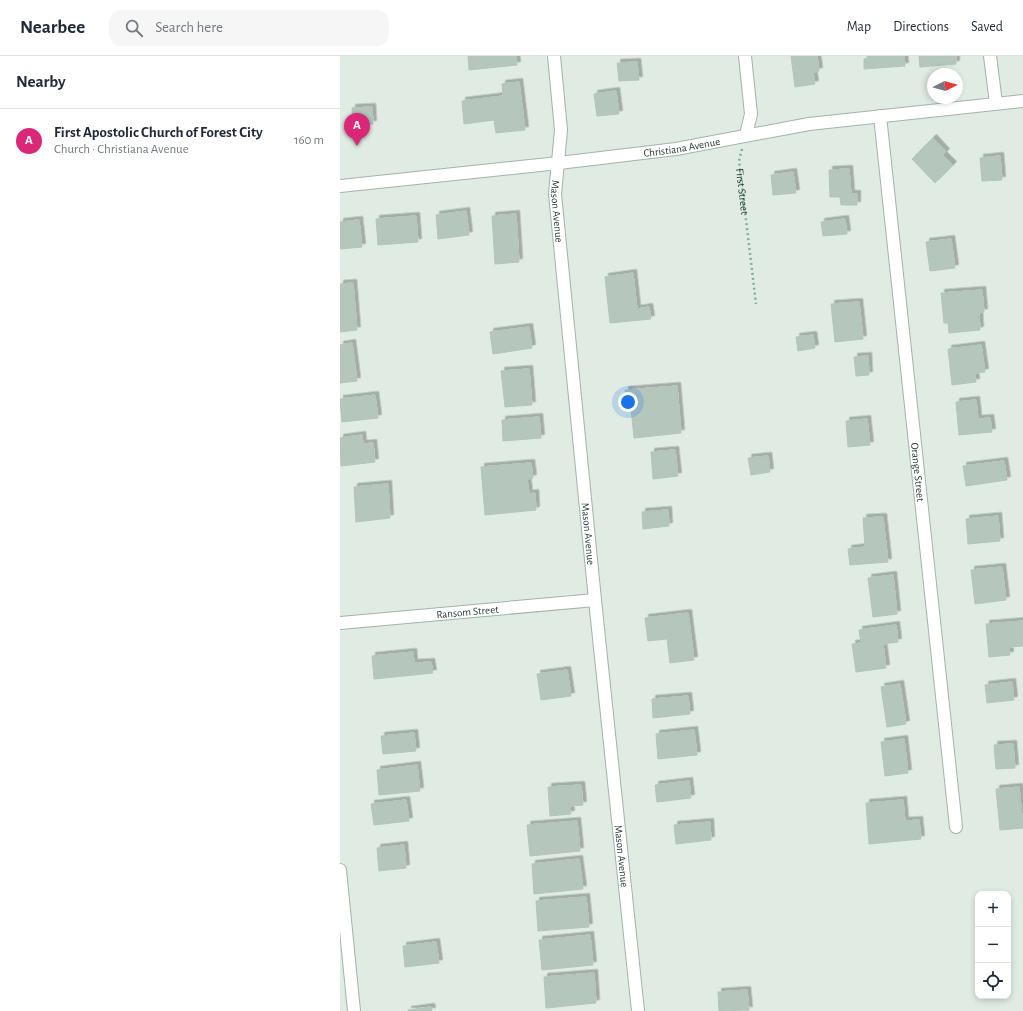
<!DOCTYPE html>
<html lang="en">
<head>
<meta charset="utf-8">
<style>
  :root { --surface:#fff; --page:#f6f6f7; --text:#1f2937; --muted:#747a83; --line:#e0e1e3; --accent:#db2777 }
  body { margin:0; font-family:"Alegreya Sans",sans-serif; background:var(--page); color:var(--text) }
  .controls { position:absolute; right:12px; bottom:12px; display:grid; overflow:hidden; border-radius:8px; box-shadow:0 2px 6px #0003 }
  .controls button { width:36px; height:36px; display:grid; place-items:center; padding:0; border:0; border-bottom:1px solid var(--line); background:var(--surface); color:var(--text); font:20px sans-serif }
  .compass { position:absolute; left:587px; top:12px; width:36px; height:36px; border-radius:50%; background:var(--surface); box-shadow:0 2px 6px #0003; rotate:84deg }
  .you { position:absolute; left:288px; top:346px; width:14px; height:14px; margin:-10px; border:3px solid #fff; border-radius:50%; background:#1a73e8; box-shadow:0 0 0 6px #1a73e833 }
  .badge { display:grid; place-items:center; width:26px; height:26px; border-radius:50%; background:var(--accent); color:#fff; font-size:13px; font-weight:700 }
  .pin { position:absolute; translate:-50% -33px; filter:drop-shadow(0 1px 2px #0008) }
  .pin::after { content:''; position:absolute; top:21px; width:14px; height:12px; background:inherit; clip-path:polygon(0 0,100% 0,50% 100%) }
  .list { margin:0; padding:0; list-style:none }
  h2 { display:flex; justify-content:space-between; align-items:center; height:52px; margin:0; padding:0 16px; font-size:17px }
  h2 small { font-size:13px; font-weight:400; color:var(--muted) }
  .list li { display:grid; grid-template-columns:26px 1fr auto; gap:12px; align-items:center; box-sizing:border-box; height:64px; padding:0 16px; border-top:1px solid var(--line) }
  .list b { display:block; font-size:15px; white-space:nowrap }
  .list p { margin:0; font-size:13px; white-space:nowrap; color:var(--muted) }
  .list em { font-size:13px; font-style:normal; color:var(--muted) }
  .icon { flex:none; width:22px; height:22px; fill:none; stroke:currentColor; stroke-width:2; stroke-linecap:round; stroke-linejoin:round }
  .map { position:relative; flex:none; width:683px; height:955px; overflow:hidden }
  header { display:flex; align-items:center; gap:24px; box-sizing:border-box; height:56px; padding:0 20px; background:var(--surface); border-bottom:1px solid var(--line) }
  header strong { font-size:19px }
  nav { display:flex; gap:22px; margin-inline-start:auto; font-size:14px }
  .search { width:280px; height:36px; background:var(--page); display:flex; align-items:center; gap:10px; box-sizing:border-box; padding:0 14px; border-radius:12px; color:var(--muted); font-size:15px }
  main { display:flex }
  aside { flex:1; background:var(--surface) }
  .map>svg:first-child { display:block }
  .building { fill:#b5c6bd; stroke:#b3c5ba; filter:url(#shadow) }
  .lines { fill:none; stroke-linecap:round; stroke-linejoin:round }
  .minor-casing { stroke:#a3b3aa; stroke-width:14 }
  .path { stroke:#80af99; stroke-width:2.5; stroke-dasharray:2 3; stroke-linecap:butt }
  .minor { stroke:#fff; stroke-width:12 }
  .labels { text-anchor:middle; stroke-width:4; stroke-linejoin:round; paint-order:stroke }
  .street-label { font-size:11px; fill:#213c30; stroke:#f1f8f3 }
</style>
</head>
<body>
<header>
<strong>Nearbee</strong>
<div class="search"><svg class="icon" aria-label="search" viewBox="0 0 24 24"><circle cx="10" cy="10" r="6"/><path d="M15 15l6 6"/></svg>Search here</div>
<nav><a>Map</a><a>Directions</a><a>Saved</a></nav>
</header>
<main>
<aside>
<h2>Nearby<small></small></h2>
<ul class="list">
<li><span class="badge">A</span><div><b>First Apostolic Church of Forest City</b><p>Church · Christiana Avenue</p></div><em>160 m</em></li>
</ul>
</aside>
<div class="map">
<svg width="683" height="955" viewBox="0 0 683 955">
  <defs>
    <filter id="shadow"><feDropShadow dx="3.5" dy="-3.5" stdDeviation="0" flood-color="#0004"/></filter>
  </defs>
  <rect width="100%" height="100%" fill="#e0ebe4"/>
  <g class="building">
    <polygon points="128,0 176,0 177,9 129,14"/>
    <polygon points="451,0 477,0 479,15 473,16 475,28 455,31"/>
    <polygon points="529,0 564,0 565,10 524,13 524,3 529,2"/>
    <polygon points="579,0 616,0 616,8 580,11"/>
    <polygon points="297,6 299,24 279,25 277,7"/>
    <polygon points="179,26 185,74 156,77 154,64 124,68 122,45 163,40 162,28"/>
    <polygon points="276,35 279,58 257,60 254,38"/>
    <polygon points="32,51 33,68 13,69 12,52"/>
    <polygon points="593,82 606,96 603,99 613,109 595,127 572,103"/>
    <polygon points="660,100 662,124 642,125 640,102"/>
    <polygon points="509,113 511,138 517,138 517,149 501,149 500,141 490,141 489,114"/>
    <polygon points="453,116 456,137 433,139 431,119"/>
    <polygon points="126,155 129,179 98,183 96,159"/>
    <polygon points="176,158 179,206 155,208 152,160"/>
    <polygon points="76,160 78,186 38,189 36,163"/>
    <polygon points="505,163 507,178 483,180 481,166"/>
    <polygon points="19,164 22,191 0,193 0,166"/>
    <polygon points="611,183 615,212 590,215 586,186"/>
    <polygon points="293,217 297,253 309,251 311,263 270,267 265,221"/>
    <polygon points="13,227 17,274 0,276 0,228"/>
    <polygon points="642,234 644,256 639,257 640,274 609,277 608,267 604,267 601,237"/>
    <polygon points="519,246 523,283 495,286 491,248"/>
    <polygon points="189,271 192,292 153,298 150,276"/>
    <polygon points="473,279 475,292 458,295 456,281"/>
    <polygon points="12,287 17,325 0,327 0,289"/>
    <polygon points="641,289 645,316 635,317 636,326 612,329 608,293"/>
    <polygon points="528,300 529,319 516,320 514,301"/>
    <polygon points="189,313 192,349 165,351 161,315"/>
    <polygon points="337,330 341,377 294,382 291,352 287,352 285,334"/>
    <polygon points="35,339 38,362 2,366 0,343"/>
    <polygon points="636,344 638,363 650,362 652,376 619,379 616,346"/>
    <polygon points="199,361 201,382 163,385 162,364"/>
    <polygon points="527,363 530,389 508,391 506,365"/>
    <polygon points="22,379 23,388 33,387 35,406 1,410 0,382"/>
    <polygon points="335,394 338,420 313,423 311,396"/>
    <polygon points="428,400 430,416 411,419 408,402"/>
    <polygon points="664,405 667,424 626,430 623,410"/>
    <polygon points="191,407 193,422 187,423 189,438 195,437 196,454 145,459 141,411"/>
    <polygon points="48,428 50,462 16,466 14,431"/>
    <polygon points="328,454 329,470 303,473 302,456"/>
    <polygon points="658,460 660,485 628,488 626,463"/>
    <polygon points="543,461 548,506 510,509 508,493 525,491 523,462"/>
    <polygon points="662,511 666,544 635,548 631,514"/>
    <polygon points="553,519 557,558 533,561 528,522"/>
    <polygon points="348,557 354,604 330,607 327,583 308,585 305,562"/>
    <polygon points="683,565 683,590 669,591 670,599 649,601 646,568"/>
    <polygon points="556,569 558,586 543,588 546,612 516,616 512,588 521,587 519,574"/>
    <polygon points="73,596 74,607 91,606 93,617 34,623 32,600"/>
    <polygon points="227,614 231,640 201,644 197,618"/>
    <polygon points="672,626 674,644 647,647 645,629"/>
    <polygon points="560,628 566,668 547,671 541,631"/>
    <polygon points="348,640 350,658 313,662 312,643"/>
    <polygon points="354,674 357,699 318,703 316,678"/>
    <polygon points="74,677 76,695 43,698 41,680"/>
    <polygon points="564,683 568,717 545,720 541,686"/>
    <polygon points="673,688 675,712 656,713 654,689"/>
    <polygon points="77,709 80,735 39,739 37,714"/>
    <polygon points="349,725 351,742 317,746 315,729"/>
    <polygon points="241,729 243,749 230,750 231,758 210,760 208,731"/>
    <polygon points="679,731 683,772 660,774 656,733"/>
    <polygon points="66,744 69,765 34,769 31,748"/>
    <polygon points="563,744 565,765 579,764 581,783 529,788 526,747"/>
    <polygon points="237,765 240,795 190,800 187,769"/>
    <polygon points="370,766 371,784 336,788 334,769"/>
    <polygon points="64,789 66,812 39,815 37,792"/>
    <polygon points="239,803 243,833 194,838 192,808"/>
    <polygon points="246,841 249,871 198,875 196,845"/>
    <polygon points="250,879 253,909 202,914 199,884"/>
    <polygon points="96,886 99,907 65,911 63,890"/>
    <polygon points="254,917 256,947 206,952 204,921"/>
    <polygon points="407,934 409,954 379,955 378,936"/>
    <polygon points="91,951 92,955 68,955 68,954"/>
  </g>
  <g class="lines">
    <defs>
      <g id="minor">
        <path id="s2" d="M214,0l7,74 -6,64 40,406 43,411"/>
        <polyline points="405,0 411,58 406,79"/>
        <polyline points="650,0 656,47"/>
        <path id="s3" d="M540,60l76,711"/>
        <path id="s4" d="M0,130l219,-23 117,-14 133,-25 214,-23"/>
        <path id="s5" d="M0,567l255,-23"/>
        <polyline points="0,814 14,955"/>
      </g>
    </defs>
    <use href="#minor" class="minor-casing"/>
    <path class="path" id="s1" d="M402,93l-3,12 17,143"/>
    <use href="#minor" class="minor"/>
  </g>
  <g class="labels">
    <g class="street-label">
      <text dy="4" stroke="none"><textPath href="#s4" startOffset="344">Christiana Avenue</textPath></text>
      <text dy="4" stroke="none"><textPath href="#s1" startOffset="43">First Street</textPath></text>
      <text dy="4" stroke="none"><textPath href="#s2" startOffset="156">Mason Avenue</textPath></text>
      <text dy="4" stroke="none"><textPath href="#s3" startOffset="358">Orange Street</textPath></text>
      <text dy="4" stroke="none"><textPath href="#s2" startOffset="480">Mason Avenue</textPath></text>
      <text dy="4" stroke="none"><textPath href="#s5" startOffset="128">Ransom Street</textPath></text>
      <text dy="4" stroke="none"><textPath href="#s2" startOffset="804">Mason Avenue</textPath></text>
    </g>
  </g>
</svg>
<div class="controls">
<button>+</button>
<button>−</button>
<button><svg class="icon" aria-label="locate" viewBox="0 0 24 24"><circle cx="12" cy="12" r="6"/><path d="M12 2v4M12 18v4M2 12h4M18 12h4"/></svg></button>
</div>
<svg class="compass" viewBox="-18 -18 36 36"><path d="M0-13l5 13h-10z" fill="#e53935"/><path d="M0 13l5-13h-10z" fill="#747a83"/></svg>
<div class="you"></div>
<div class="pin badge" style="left:17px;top:90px">A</div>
</div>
</main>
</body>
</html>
